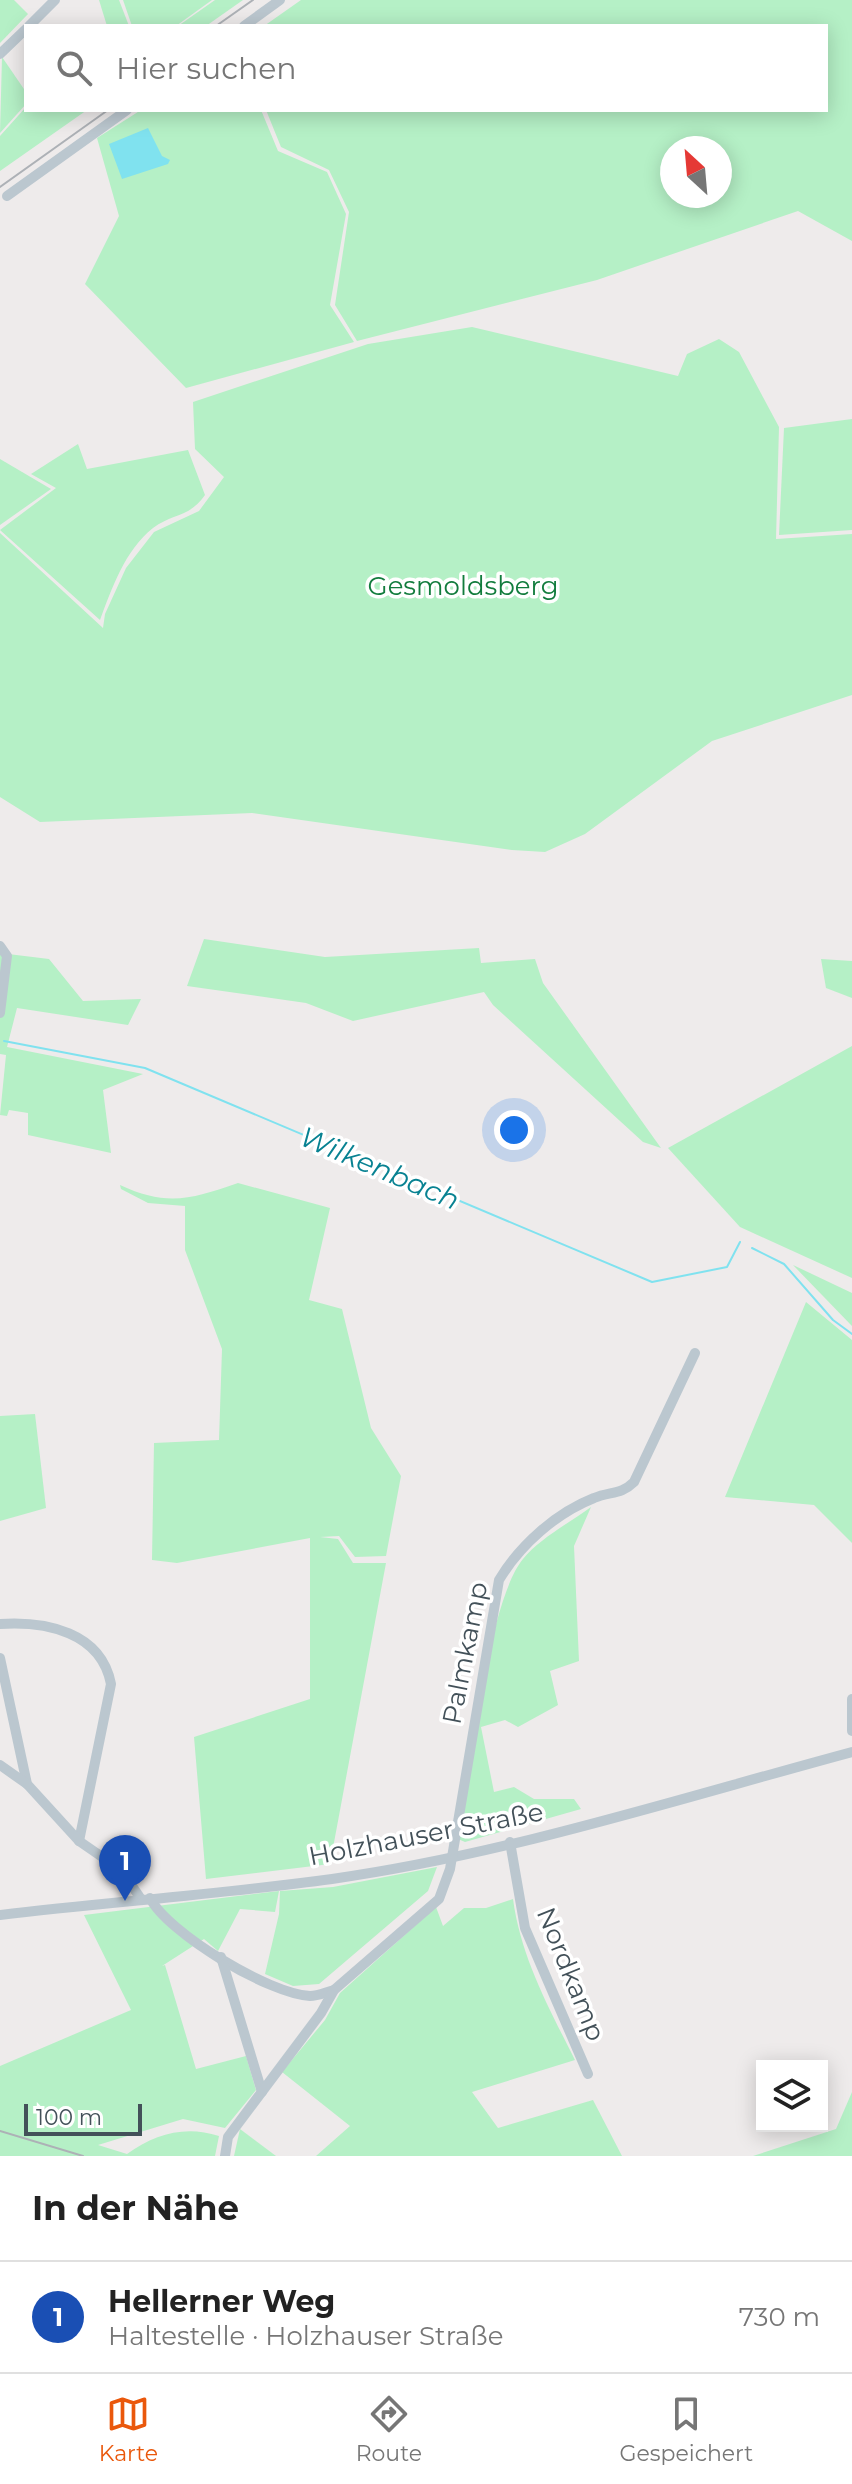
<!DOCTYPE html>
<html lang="de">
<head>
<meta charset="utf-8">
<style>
  :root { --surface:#fff; --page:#f2f2f2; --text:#222; --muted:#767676; --line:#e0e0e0; --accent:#ea580c }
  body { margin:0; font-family:Montserrat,sans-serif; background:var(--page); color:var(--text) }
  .controls { position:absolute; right:24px; bottom:24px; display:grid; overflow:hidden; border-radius:0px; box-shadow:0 4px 20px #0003 }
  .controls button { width:72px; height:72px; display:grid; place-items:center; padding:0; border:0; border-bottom:2px solid var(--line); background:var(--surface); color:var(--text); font:40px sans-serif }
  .compass { position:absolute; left:660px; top:136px; width:72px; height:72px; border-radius:50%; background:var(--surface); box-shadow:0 4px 20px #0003; rotate:334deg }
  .scale { position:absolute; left:24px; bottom:20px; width:118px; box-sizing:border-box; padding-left:8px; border:4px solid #435159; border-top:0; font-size:22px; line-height:28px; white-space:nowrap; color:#435159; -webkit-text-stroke:6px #fff; paint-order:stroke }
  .you { position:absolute; left:514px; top:1130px; width:28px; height:28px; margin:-20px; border:6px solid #fff; border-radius:50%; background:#1a73e8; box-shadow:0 0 0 12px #1a73e833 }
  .badge { display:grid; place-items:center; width:52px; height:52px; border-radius:50%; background:var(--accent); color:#fff; font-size:26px; font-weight:700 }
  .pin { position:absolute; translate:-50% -66px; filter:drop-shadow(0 2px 4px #0008) }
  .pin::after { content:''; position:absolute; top:42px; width:28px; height:24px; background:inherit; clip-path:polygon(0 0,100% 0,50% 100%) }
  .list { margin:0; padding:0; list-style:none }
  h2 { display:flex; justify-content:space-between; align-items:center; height:104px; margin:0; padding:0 32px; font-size:34px }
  h2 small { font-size:26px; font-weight:400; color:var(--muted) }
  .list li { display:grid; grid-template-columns:52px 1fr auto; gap:24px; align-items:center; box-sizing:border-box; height:112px; padding:0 32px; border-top:2px solid var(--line) }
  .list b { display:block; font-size:30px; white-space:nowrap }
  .list p { margin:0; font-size:26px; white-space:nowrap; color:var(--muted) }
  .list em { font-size:26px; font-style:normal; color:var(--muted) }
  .icon { flex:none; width:44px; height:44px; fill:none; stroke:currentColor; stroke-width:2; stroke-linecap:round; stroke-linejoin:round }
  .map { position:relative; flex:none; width:852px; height:2156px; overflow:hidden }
  .search { position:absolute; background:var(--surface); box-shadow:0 4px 20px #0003; left:24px; right:24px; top:24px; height:88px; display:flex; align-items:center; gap:20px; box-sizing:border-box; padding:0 28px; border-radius:0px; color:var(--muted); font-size:30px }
  .sheet { height:216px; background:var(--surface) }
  nav { display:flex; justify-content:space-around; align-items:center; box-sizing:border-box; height:112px; border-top:2px solid var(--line); background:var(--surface); font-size:22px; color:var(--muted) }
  nav a { display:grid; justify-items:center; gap:4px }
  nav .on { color:var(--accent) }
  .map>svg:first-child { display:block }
  .green { fill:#b5f0c6; fill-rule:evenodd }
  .water { fill:#80e2ef }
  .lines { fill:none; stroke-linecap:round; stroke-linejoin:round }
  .stream { stroke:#80e2ef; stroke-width:2 }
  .minor { stroke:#bbc7cf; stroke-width:10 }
  .rail { stroke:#adb1b6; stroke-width:2 }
  .labels { text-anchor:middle; stroke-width:7; stroke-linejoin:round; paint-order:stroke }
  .park-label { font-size:26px; fill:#127c3d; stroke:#fff }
  .street-label { font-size:26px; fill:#435159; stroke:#fff }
  .water-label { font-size:28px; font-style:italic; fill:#088292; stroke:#fff }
</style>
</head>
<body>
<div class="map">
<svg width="852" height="2156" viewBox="0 0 852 2156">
  <rect width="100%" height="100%" fill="#eeebeb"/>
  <g class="green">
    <polygon points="0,0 14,0 28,14 0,43"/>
    <polygon points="99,0 119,0 129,26 107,26"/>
    <polygon points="123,0 212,0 176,26 132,26"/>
    <polygon points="215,0 243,0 206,26 178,26"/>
    <path d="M301,0h551v241l-54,-30 -201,69 -240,61 -22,-36 14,-93 -20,-42 -48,-23 -15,-37h560v-84h-562zM672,148h48v48h-48z"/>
    <polygon points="2,57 26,92 26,104 0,133"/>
    <polygon points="26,107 26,110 87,110 0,171 0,136"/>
    <polygon points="141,110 261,110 278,151 327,172 346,214 330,305 354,342 186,388 85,284 119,216 97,138"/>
    <polygon points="472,327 678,376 687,354 719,339 739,352 779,427 776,539 852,534 852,695 712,741 585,834 545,852 512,850 252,813 40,822 0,797 0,533 103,628 105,614 126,568 154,532 199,511 224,477 195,449 193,402 368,344"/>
    <polygon points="852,419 852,530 779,535 784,428"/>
    <path d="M78,444l9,25 101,-19 17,45c-16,23 -32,18 -52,33 -28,22 -41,60 -53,92l-100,-90 56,-42 -25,-14z"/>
    <polygon points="0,459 51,489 0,525"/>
    <polygon points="204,939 325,957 479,948 481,963 535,959 543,983 661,1148 643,1142 493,1005 484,992 353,1021 306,1003 187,986"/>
    <polygon points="0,953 49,959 83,1001 141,999 128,1025 17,1008 7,1047 143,1074 103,1090 111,1153 28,1135 28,1113 9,1110 7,1116 0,1115 6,1055 0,1054"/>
    <polygon points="821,959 852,961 852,998 826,988"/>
    <polygon points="852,1046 852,1278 740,1227 668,1148"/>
    <path d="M238,1183l92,25 -21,92 33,9 29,119 30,48 -15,80 -31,1 -16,-21 -19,1 18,2 15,24h33l-56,301 -124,15 -12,-142 116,-38v-161l-133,25 -25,-3 2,-117 65,-3 3,-91 -37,-99v-44l-37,-3 -27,-14 -1,-4c47,22 72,14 118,-2z"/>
    <polygon points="793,1265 852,1293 852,1326"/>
    <polygon points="806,1302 852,1340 852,1543 814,1505 725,1497"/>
    <polygon points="35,1414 46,1508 0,1521 0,1416"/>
    <path d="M591,1507l-17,39 5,115 -29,10 8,34 -40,22 -13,-7 -24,7 13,65 20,-5 20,12h40l7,10 -116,33 -7,-3c10,-61 30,-238 65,-280 16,-20 46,-36 68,-52z"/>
    <polygon points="437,1867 428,1891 319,1984 293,1986 265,1974 279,1914 280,1891 333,1887"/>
    <path d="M279,1891l-4,21 -35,-3 -22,42 -14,-12 -42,27 3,-1 31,104 50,-13 10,34 -31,38 -42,-9 -85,26 29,9c28,-20 58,-29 92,-18l-4,20h-215v-90l131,-56 -47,-95z"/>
    <path d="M513,1899c8,59 36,109 62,161l-103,32 26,36 95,-28 29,56h-306l34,-30 -68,-54 43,-52 15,-27 96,-86 7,19 21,-18h22z"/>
    <polygon points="852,2092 852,2156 753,2156 836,2129"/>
    <polygon points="240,2129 276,2156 234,2156"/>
  </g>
  <polygon class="water" points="148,128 162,156 170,160 168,164 122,179 109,144"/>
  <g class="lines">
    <g class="stream">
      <polyline points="4,1041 145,1068 652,1282 727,1267 740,1242"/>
      <polyline points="752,1248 784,1264 833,1320 852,1334"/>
    </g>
    <g class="minor">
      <polyline points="29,26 55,0"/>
      <polyline points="244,26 280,0"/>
      <polyline points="0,54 26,29"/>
      <polyline points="7,196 127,110"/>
      <polyline points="0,946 7,956 0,1013"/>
      <path d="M0,1624c46,-3 101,8 111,60l-32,157"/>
      <polyline points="0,1658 27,1784 79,1841 121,1870 141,1899"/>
      <polyline points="852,1699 852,1731"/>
      <polyline points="0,1765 27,1784"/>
      <polyline points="510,1842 525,1928 588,2074"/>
      <path d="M150,1898c18,35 119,96 160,98 8,0 16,-4 24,-6"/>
      <path d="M0,1915c111,-13 222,-21 332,-36 176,-25 349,-81 520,-127"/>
      <polyline points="221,1957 262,2092"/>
      <path d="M225,2156l3,-19 93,-124 13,-23 105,-91 11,-30 49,-289c21,-35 57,-67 95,-82 16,-7 27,-3 40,-16l61,-129"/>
    </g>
    <g class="rail">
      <polyline points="216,26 253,0"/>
      <polyline points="0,187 108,110"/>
      <polyline points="0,2131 83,2156"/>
    </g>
  </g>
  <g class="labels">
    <g class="park-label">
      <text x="463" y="595">Gesmoldsberg</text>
    </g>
    <g class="street-label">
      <text transform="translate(465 1653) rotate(-79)" y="9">Palmkamp</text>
      <text transform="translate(426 1834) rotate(-11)" y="9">Holzhauser Straße</text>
      <text transform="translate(571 1974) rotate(68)" y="9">Nordkamp</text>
    </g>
    <g class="water-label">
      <text transform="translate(380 1168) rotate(23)" y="10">Wilkenbach</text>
    </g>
  </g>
</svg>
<div class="controls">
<button><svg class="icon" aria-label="layers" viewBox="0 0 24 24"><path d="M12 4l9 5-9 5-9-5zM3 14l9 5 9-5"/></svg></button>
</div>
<svg class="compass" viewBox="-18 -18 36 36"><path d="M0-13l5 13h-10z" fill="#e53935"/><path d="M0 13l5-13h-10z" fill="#767676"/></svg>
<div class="scale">100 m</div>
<div class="you"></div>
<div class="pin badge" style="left:125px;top:1901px;background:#1a4fb4">1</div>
<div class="search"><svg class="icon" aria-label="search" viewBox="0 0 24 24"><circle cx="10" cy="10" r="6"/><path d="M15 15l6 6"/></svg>Hier suchen</div>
</div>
<section class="sheet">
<h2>In der Nähe<small></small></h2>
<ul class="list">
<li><span class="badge" style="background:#1a4fb4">1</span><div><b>Hellerner Weg</b><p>Haltestelle · Holzhauser Straße</p></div><em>730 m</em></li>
</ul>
</section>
<nav>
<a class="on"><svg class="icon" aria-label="map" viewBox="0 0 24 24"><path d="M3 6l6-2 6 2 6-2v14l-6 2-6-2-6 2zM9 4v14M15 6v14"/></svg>Karte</a>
<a><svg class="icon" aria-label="directions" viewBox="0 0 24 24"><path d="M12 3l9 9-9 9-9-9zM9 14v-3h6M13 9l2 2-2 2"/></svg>Route</a>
<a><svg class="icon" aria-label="saved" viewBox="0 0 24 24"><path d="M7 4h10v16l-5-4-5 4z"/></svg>Gespeichert</a>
</nav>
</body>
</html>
